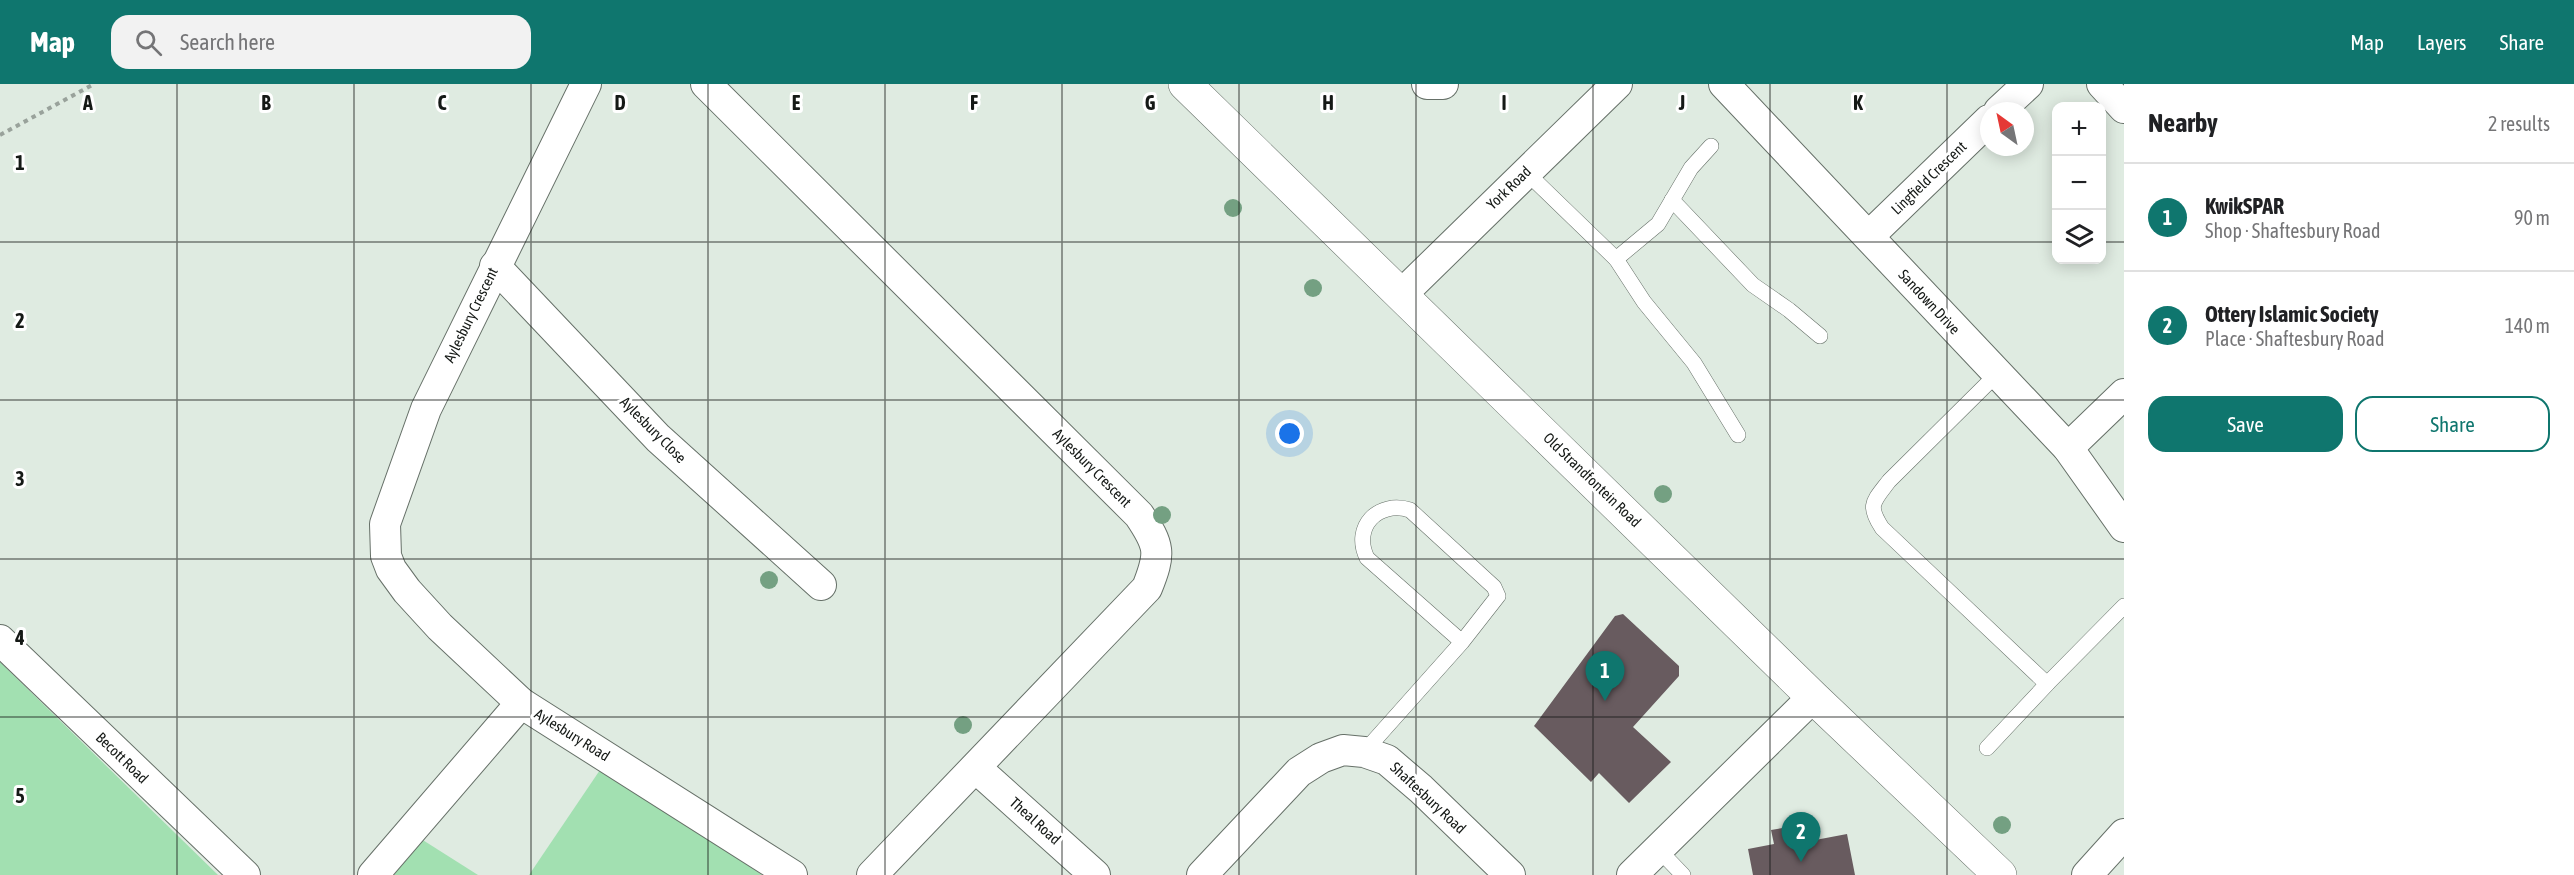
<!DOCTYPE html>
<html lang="en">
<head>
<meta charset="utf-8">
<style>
  :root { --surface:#fff; --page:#f2f2f2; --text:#202124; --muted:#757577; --line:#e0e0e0; --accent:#0f766e }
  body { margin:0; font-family:"Asap Condensed",sans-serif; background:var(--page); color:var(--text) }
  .controls { position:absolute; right:18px; top:18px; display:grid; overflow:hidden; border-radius:12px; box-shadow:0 3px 15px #0003 }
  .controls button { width:54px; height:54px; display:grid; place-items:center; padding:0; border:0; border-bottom:2px solid var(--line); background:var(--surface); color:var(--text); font:30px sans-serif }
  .compass { position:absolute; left:1980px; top:18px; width:54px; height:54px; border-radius:50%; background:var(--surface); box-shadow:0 3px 15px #0003; rotate:327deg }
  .you { position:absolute; left:1290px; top:350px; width:21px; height:21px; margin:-15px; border:4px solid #fff; border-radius:50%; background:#1a73e8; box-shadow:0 0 0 9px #1a73e833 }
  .badge { display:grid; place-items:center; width:39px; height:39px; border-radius:50%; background:var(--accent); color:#fff; font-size:20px; font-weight:700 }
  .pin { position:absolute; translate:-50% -50px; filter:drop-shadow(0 2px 3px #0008) }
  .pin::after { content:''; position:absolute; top:32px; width:21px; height:18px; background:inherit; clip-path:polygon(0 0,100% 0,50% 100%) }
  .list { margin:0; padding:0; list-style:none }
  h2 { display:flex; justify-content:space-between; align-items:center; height:78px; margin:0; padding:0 24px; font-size:26px }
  h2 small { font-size:20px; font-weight:400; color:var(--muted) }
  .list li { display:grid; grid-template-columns:39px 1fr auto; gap:18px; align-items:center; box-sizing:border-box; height:108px; padding:0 24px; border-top:2px solid var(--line) }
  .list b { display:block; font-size:22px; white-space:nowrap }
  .list p { margin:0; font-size:20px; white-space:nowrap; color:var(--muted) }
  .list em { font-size:20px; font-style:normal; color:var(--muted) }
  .actions { display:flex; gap:12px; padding:18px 24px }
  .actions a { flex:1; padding:14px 0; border:2px solid var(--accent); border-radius:18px; text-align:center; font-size:21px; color:var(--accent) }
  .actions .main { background:var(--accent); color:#fff }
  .icon { flex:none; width:33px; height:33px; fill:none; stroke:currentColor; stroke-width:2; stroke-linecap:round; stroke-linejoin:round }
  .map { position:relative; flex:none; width:2124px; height:791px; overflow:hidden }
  header { display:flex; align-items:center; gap:36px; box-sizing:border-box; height:84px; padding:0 30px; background:var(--accent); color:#fff }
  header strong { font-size:28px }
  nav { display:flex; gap:33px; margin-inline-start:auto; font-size:21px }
  .search { width:420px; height:54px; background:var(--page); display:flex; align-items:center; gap:15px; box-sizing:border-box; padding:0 21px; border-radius:18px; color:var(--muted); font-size:22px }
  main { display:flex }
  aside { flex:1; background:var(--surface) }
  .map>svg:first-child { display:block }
  .green { fill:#a2e0b1 }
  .building { fill:#685b5f }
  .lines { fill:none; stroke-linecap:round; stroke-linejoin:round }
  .service-casing { stroke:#667068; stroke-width:16 }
  .minor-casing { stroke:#667068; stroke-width:32 }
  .tertiary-casing { stroke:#667068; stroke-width:34 }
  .path { stroke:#99a29b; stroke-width:4; stroke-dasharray:4.5 4.5; stroke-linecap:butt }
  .service { stroke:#fff; stroke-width:15 }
  .minor { stroke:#fff; stroke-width:30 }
  .tertiary { stroke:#fff; stroke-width:33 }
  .tree { fill:#74a082 }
  .grid { fill:none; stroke:#151916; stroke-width:1.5; stroke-opacity:0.55 }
  .labels { text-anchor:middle; stroke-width:6; stroke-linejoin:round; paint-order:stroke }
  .street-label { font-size:15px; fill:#151916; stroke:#fff }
  .grid-label { font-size:20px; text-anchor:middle; font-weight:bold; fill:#151916; stroke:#fff; stroke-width:6; stroke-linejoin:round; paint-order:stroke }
</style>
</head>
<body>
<header>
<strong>Map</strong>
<div class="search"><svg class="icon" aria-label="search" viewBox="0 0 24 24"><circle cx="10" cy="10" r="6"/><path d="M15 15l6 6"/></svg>Search here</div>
<nav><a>Map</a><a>Layers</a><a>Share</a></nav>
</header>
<main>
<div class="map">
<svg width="2124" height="791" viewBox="0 0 2124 791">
  <rect width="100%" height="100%" fill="#dfebe1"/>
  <g class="green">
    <polygon points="0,578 218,791 0,791"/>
    <polygon points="602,683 762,791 529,791"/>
    <polygon points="418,753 478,791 386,791"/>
  </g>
  <g class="building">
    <polygon points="1623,530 1679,582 1679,592 1633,643 1671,678 1629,719 1599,689 1591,698 1534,642 1615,532"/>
    <polygon points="1807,740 1810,757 1847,750 1855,791 1753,791 1748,765 1774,760 1771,746"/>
  </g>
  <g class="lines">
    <defs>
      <g id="service">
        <polyline points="1526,88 1616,175 1658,140 1691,84 1711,62"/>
        <polyline points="1672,116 1753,201 1789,226 1820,252"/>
        <polyline points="1616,175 1644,218 1694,279 1738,351"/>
        <path d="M1996,291l-107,106c-16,21 -22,24 -7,47l165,156 77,-78"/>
        <polyline points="1987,664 2047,600"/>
        <path d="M1364,668l98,-110 36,-46 -4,-9 -84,-77c-32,-10 -58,17 -43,48l95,84"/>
        <polyline points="1658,765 1683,791"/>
      </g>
      <g id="minor">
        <polyline points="586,0 426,325 385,440 386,472 391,485 407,507 440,543 521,619 792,791"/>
        <path d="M706,0l433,431c21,31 22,38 8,73l-275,287"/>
        <polyline points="1427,0 1443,0"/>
        <polyline points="1724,0 2068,364 2124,443"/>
        <polyline points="2102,0 2124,24"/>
        <polyline points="1999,27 2028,0"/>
        <polyline points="1869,152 1989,36"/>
        <polyline points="495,182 658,354 821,501"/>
        <polyline points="1402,210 1617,0"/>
        <polyline points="2068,364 2124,310"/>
        <polyline points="0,556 245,791"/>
        <polyline points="976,684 1095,791"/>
        <polyline points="373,791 521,619"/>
        <polyline points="1202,791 1299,688 1321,674 1343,666 1364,668 1387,676 1421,705 1510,791"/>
        <polyline points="1632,791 1813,613"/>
        <polyline points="2087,791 2124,750"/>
      </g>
      <polyline id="tertiary" points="1185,0 1813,613 2000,791"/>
    </defs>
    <use href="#service" class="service-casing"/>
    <use href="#minor" class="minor-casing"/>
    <use href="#tertiary" class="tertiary-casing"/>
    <polyline class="path" points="0,51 94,0"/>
    <use href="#service" class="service"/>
    <use href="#minor" class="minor"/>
    <use href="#tertiary" class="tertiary"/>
  </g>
  <g class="tree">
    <circle cx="1233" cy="124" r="9"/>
    <circle cx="1313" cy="204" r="9"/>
    <circle cx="1663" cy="410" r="9"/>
    <circle cx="1162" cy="431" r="9"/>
    <circle cx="769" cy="496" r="9"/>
    <circle cx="963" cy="641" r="9"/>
    <circle cx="2002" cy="741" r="9"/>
  </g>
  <path class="grid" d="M177,0v791M354,0v791M531,0v791M708,0v791M885,0v791M1062,0v791M1239,0v791M1416,0v791M1593,0v791M1770,0v791M1947,0v791M0,158h2056M2102,158h22M0,316h2124M0,475h2124M0,633h2124"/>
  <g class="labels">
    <g class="street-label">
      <text transform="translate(1929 94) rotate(-44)" y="5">Lingfield Crescent</text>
      <text transform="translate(1509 104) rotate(-44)" y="5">York Road</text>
      <text transform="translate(1929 218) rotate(47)" y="5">Sandown Drive</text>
      <text transform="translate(471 231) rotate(-64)" y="5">Aylesbury Crescent</text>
      <text transform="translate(653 346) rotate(45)" y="5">Aylesbury Close</text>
      <text transform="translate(1092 384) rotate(45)" y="5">Aylesbury Crescent</text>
      <text transform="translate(1592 396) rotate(44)" y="5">Old Strandfontein Road</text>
      <text transform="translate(572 651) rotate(32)" y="5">Aylesbury Road</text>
      <text transform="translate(122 674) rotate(44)" y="5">Becott Road</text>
      <text transform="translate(1428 714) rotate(43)" y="5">Shaftesbury Road</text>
      <text transform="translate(1035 737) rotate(42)" y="5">Theal Road</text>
    </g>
  </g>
  <g class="grid-label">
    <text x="88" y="26">A</text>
    <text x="266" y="26">B</text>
    <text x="442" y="26">C</text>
    <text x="620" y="26">D</text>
    <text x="796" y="26">E</text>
    <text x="974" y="26">F</text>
    <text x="1150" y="26">G</text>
    <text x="1328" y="26">H</text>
    <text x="1504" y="26">I</text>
    <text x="1682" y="26">J</text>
    <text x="1858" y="26">K</text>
    <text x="20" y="86">1</text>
    <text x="20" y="244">2</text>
    <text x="20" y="402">3</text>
    <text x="20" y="561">4</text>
    <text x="20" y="719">5</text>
  </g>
</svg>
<div class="controls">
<button>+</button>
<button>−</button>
<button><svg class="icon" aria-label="layers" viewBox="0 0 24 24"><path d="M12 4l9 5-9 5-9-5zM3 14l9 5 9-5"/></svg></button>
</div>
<svg class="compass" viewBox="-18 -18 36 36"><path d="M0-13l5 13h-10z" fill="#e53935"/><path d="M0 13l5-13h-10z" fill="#757577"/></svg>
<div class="you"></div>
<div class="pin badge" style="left:1605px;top:617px">1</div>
<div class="pin badge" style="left:1801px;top:778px">2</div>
</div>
<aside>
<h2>Nearby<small>2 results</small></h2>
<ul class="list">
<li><span class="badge">1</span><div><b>KwikSPAR</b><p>Shop · Shaftesbury Road</p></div><em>90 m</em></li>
<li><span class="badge">2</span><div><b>Ottery Islamic Society</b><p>Place · Shaftesbury Road</p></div><em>140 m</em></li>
</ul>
<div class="actions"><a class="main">Save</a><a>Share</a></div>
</aside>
</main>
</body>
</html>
